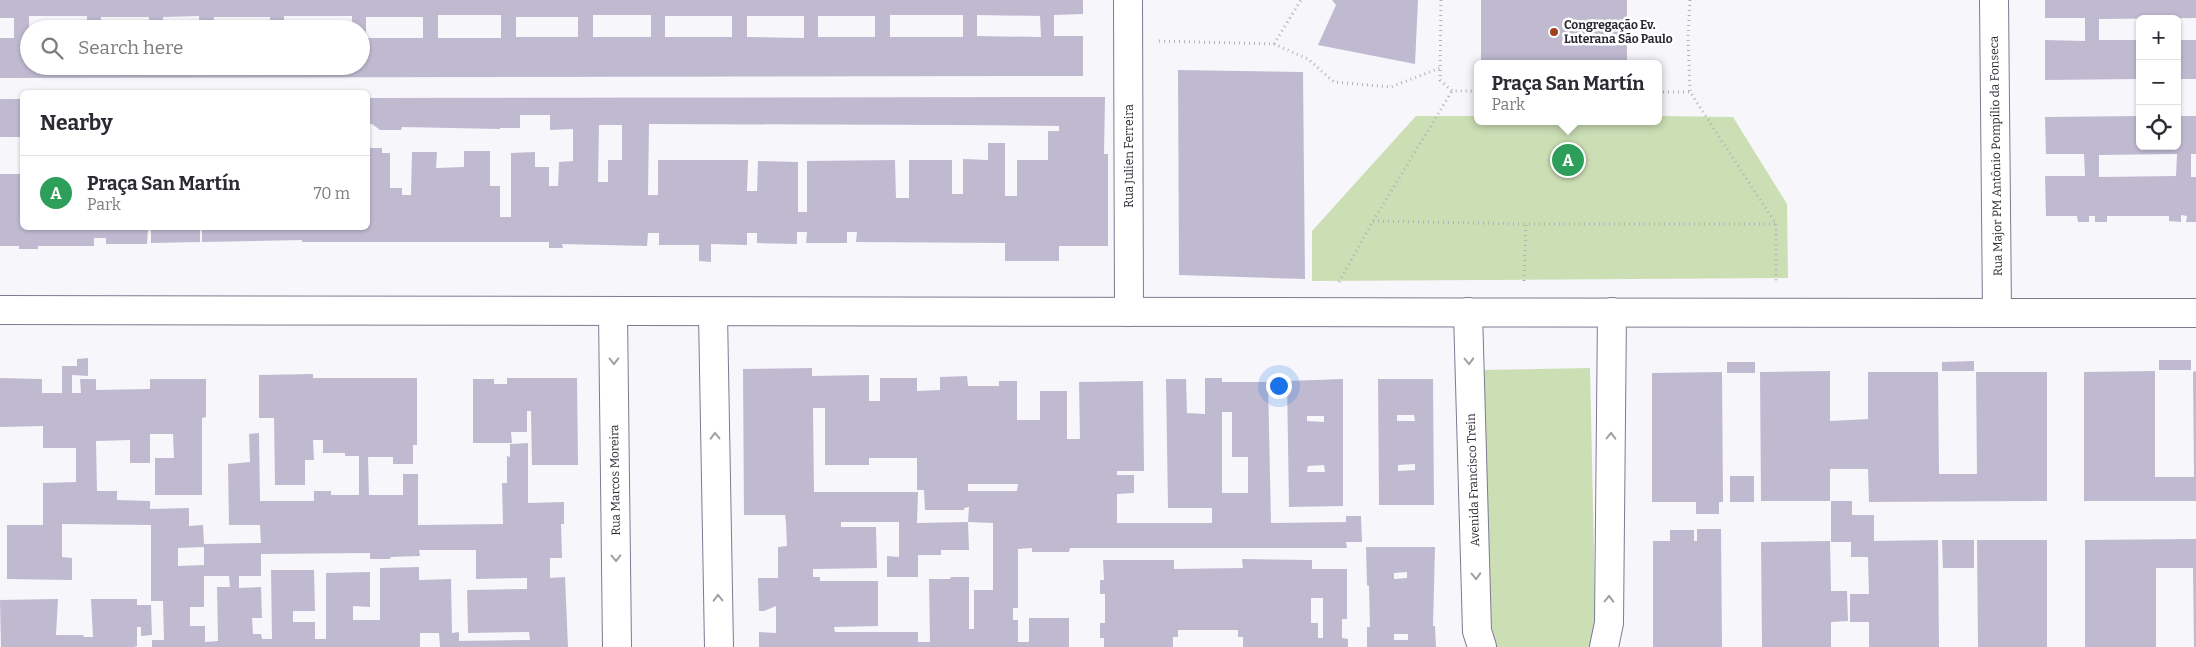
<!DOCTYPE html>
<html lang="en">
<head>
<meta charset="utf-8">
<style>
  :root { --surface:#fff; --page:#f2f2f3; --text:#2b2b33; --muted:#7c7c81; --line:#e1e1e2; --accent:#0b8043 }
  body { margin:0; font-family:Bitter,serif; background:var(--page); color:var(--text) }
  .controls { position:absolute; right:15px; top:15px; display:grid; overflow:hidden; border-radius:8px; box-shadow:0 1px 4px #0004 }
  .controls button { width:45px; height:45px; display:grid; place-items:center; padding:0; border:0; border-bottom:1px solid var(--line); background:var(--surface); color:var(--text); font:25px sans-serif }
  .you { position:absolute; left:1278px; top:385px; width:18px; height:18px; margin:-12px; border:4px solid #fff; border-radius:50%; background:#1a73e8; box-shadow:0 0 0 8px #1a73e833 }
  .badge { display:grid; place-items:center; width:32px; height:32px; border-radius:50%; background:var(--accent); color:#fff; font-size:16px; font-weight:700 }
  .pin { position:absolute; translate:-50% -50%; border:2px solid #fff; box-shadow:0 1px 5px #0006 }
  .popup { position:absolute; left:1474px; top:60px; width:188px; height:65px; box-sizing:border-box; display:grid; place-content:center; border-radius:8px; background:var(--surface); filter:drop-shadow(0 1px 4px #0005); font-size:16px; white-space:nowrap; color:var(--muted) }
  .popup b { font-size:19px; color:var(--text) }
  .popup::after { content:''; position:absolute; left:50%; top:100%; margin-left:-10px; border:10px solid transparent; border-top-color:var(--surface) }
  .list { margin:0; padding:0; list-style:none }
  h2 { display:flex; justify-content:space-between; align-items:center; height:65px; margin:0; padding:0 20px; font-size:21px }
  h2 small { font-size:16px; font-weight:400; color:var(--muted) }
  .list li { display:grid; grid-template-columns:32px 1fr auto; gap:15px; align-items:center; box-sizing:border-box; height:75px; padding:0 20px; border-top:1px solid var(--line) }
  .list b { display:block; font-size:19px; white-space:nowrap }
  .list p { margin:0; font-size:16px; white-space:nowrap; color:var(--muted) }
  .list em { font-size:16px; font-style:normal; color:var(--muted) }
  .icon { flex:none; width:28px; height:28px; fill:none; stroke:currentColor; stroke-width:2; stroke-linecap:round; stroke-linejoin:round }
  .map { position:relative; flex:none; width:2196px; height:647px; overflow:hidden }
  .search { position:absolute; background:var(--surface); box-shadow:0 1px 4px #0004; left:20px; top:20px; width:350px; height:55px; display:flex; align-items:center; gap:12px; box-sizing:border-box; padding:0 18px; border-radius:28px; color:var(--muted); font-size:19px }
  .panel { position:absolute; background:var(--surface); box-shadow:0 1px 4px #0004; left:20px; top:90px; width:350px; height:140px; border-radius:8px }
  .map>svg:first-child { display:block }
  .green { fill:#cbdeb4 }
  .building { fill:#c0bad1; fill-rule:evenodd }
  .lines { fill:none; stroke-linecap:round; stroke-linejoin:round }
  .street-casing { stroke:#7d7b91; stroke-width:30 }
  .secondary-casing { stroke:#7d7b91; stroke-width:30 }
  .path { stroke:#b2b1b8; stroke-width:3; stroke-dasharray:1 4; stroke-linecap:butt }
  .street { stroke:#fff; stroke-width:28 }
  .secondary { stroke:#fff; stroke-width:28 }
  .oneway { stroke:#a09fa3 }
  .poi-dot { fill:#a53e1d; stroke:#fff; stroke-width:2 }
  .labels { text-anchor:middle; stroke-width:5; stroke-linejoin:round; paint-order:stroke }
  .poi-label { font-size:12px; font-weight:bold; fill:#2b2a33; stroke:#fff; text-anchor:start }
  .street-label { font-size:12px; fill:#2b2a33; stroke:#fff }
</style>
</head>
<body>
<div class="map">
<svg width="2196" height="647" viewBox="0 0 2196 647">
  <rect width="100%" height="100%" fill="#f7f6fb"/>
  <g class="green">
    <polygon points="1416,116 1478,116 1478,121 1658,121 1658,116 1733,117 1787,204 1788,278 1312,281 1312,231"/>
    <polygon points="1590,368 1596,647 1487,647 1481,370"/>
  </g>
  <g class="building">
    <path d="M0,0h1083v14l-29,1v21h29v40l-1083,2v-40h14v-20h-14zM438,15h63v23h-63zM593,15h58v22h-58zM890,15h73v22h-73zM977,15l63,1 1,21 -64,-1zM29,16h58v13h14v-12h48v12h14v-12l36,-1v13h14l1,-12h56v12h14v-13h68v13h9v37h-332zM665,16h67v21h-67zM747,16h57v22l-57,-1zM818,16h57v21h-57zM366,17h57v21h-57zM516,17h62v20h-62z"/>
    <polygon points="1332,0 1418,0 1415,64 1318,45 1336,5"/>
    <rect x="1481" y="0" width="146" height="64"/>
    <polygon points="2045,0 2196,0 2196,18 2099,19 2099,40 2140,40 2140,79 2045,80 2045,40 2085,41 2085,18 2045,18"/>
    <rect x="2177" y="40" width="19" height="39"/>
    <polygon points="1178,70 1303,72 1305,279 1179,275"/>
    <path d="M1105,97l-1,57h4v92h-49v15h-54v-18l-149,-1 1,-10h-10v11h-41l1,-11h-10v12l-40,-1v-10h-10v12l-36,-1v18l-12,-1v-16h-40v-12h-11l-1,13 -85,-2 1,4h-14v-6h-247v-2l-100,2v-14h166v-80h14v5h8v35h12v7h9l1,-43h25l-1,16 28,-1v-16h26v35h10v31h11v-64l24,-1v15h14v19h9l1,-24 14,-1v-32l-23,1v-15h-30v13h-20v1l-98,-2 -1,3h-21l-8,-6h-4v-26zM649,124l303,1 107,1v5h-11v29h-31v36h-12v-53h-17v17l-25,-1v35h-11v-34h-43v38h-13l-1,-38 -88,1v51h-9v-50l-40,-1 -1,30h-10l1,-31h-90v35h-10zM599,125h23v35h-14v22h-10z"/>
    <rect x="0" y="99" width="22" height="38"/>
    <path d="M2140,116v30h37v-30h19v38h-5v23h5v45h-10l1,-6 -6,-1v7l-12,-1v-5h-62v6h-12v-6h-6v6h-11l-1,-6h-31l-1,-40h40l-1,-22h-38l-1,-37zM2177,154l-1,22 -77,1v-22z"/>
    <polygon points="0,174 22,174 22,228 148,228 147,244 106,244 106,238 94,238 94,246 38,246 38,249 19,249 19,246 0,246"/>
    <polygon points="151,228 200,228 200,242 151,243"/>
    <path d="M88,358v18l-16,-1v18h9l-1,-14h16v11l54,-1v-10h56v38l-4,1v77h-47v-37h19l-1,-24h-23v29h-20v-23l-34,1 1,50h20v9l33,1v8l39,-1v18l14,-1 1,19 57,-1 -1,-18h-31l-1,-61 22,-2 -1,-28 10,-1 1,68h54v-10h17v4h28v-39h-14v-3h-22v-13h-10l1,20h-9v25h-30l-1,-67h-15v-43l54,-1v4h104v67h-4v19h-20v-7h-25l1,38h34v-21h15v51l85,-1 -1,-41h5v-27l3,1v-13l18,-1v60l36,-1v22h-3l1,34h-12v20l15,-1 3,70h-128l-1,-14h-19v14h-268v-7h12l-1,-39h-12v-76l-89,-1v33l10,1v22l-65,-1v-54h36v-42l33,-1v-34h-33v-22l-43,1v-49l42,1v14h20v-27h15v-7zM204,547v18l-26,1v-18zM419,550h57v29l51,-1v11l-60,1 1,43 61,-1 1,8 -71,1v-9l-7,1 -1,-54 -32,1v-13l-39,1v52h-27v-14l17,1v-35l-44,1v66h-11v-17h-22v-11h22l-1,-41h-43l1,69h-10l-1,-5h-8l-1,-16h10l-1,-31 -22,1v-12h22v-22l109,-1v6h20l1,-2 29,-1zM204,576h25l1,11h-13l1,54 -13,1v-16h-15v-19h14z"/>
    <rect x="2159" y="360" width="32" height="10"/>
    <polygon points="1974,361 1974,371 1942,371 1942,362"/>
    <rect x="1727" y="362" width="28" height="11"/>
    <path d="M812,368v8l57,-1v26h11v-23h37v13l23,-1v-13l27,-1 1,10h31v-5h18v39h23v-29h27v48h13l-1,-57 64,-1 1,90h-27v4h17v18l-17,1v29h95v-15h-44l-2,-129h20l1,34 18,1v-36h17v4h46l3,141 75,-1v-6h15l1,26h-16l1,6h-277l-1,4h-37v-4l-14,1v59h-5v12h5v22h11v-24h40v29h-310v-15l17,1v-27l-12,5h-5l-1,-33h20v-31l9,-1 -1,-23 -1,-8h-41l-1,-146zM813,408h12v57h44v-7h48v32h7l1,20h39v-2l5,-1 -1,15 25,1v67h-19v39h-5v-52h-18l-1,2h-21l1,63h-12v-10h-83l-1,-5 44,-1v-45h-58v-4h-7v-8l64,-1 -1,-41h-35v-5h58v35l-12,-1v21h31v-22h23v-5h28l-1,-28 -51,1 1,-31h-104zM1222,412h10v45h16v36h-26zM968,484h50l-1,7h-49z"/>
    <polygon points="1830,371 1830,421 1868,419 1868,372 1938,372 1939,474 1977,474 1976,372 2047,372 2047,501 1869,502 1868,469 1830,469 1830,501 1761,501 1760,372"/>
    <polygon points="2155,371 2155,477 2194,477 2193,372 2196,371 2196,501 2084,501 2084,372"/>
    <polygon points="1722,372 1723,502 1719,502 1719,514 1696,514 1696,502 1652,502 1652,373"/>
    <polygon points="507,378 577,378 578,465 532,465 531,411 527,411 527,432 511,432 512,443 473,443 473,379 494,379 494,384 507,384"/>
    <path d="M1343,379v127l-54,1 -2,-126zM1307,416h17v6l-17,-1zM1324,465l1,7h-18l1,-6z"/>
    <path d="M1378,379h55l1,126h-55zM1397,415h17l1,6h-18zM1415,464v6l-17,1v-6z"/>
    <rect x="1730" y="476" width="24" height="26"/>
    <polygon points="1831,501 1852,501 1852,515 1874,515 1874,541 1938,540 1939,647 1869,647 1869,622 1850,622 1850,594 1869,594 1868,557 1851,557 1851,542 1831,542"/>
    <polygon points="1697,529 1721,529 1722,647 1653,647 1653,541 1670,541 1670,530 1694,530 1694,541 1697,541"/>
    <polygon points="2193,539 2196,539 2196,647 2194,647 2193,568 2156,568 2156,647 2085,647 2085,540"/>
    <polygon points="1942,540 1974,540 1974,568 1943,568"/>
    <polygon points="1977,540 2047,540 2047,647 1978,647"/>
    <polygon points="1830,541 1831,591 1847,591 1848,621 1831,622 1831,647 1762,647 1761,542"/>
    <path d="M1366,547h69l-2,79h2l1,21h-69v-20h3l-1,-41 -2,-1zM1407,572v6l-13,1v-6zM1394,634h14v6h-14z"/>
    <path d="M1242,559l70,1v9h35v50h-5v19l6,1v8h-105v-10h-5v-7h-60v7h-5v10h-69v-9h-4v-15h5v-29h-5v-14h4l-1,-20h71v9l69,-1zM1311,598h12v40h-5v-15h-7z"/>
    <polygon points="58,599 56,635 83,635 84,637 93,637 91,599 137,599 137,605 151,605 152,635 141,636 141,627 137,627 137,646 134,647 1,647 0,600"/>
  </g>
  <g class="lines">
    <defs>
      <g id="street">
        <polyline points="1128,0 1129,312"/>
        <polyline points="1994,0 1997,313"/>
        <polyline points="613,312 617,647"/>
        <polyline points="713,313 719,647"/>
      </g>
      <g id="secondary">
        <path d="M0,310c732,3 1464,2 2196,3"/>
        <polyline points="1468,312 1477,631 1482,647"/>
        <polyline points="1604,647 1609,623 1612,312"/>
      </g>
    </defs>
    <use href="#street" class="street-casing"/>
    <use href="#secondary" class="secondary-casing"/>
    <g class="path">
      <polyline points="1441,0 1440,80 1452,91 1478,91"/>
      <polyline points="1690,0 1688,37 1690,92 1776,224 1776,282"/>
      <polyline points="1159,41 1274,44 1308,59 1334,82 1391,87 1440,68"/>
      <polyline points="1274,44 1301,0"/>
      <polyline points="1658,92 1690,92"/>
      <polyline points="1373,221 1526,224"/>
      <polyline points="1524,281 1526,224 1776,224"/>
      <polyline points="1339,282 1373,221 1452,91"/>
    </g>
    <use href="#street" class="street"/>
    <use href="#secondary" class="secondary"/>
  </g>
  <defs><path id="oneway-chevron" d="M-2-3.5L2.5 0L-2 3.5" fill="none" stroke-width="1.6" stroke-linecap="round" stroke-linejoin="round" transform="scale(1.25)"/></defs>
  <g class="oneway">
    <use href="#oneway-chevron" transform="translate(614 361) rotate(89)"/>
    <use href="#oneway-chevron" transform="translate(1469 361) rotate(88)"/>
    <use href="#oneway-chevron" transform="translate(715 436) rotate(-91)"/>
    <use href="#oneway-chevron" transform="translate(1611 436) rotate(-89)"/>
    <use href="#oneway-chevron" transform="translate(616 558) rotate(89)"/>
    <use href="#oneway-chevron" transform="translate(1476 576) rotate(88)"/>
    <use href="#oneway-chevron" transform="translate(718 598) rotate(-91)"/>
    <use href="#oneway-chevron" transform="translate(1609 599) rotate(-89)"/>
  </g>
  <circle class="poi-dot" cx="1554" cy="32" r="5"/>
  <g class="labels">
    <g class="poi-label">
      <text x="1564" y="29">Congregação Ev.<tspan x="1564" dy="14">Luterana São Paulo</tspan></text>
    </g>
    <g class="street-label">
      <text transform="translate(1129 156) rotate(-90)" y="4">Rua Julien Ferreira</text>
      <text transform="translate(1996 156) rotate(-91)" y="4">Rua Major PM Antônio Pompílio da Fonseca</text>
      <text transform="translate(615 480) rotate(-91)" y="4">Rua Marcos Moreira</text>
      <text transform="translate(1473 480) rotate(-92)" y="4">Avenida Francisco Trein</text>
    </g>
  </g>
</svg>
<div class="controls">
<button>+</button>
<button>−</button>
<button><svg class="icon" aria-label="locate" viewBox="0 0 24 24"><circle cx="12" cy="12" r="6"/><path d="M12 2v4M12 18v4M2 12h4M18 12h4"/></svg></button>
</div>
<div class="you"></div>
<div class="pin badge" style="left:1568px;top:160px;background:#2e9e5b">A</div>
<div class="popup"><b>Praça San Martín</b>Park</div>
<div class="search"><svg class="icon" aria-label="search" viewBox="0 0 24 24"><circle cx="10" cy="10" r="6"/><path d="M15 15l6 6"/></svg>Search here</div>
<section class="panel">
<h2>Nearby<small></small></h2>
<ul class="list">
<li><span class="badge" style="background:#2e9e5b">A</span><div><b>Praça San Martín</b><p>Park</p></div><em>70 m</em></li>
</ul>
</section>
</div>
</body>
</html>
